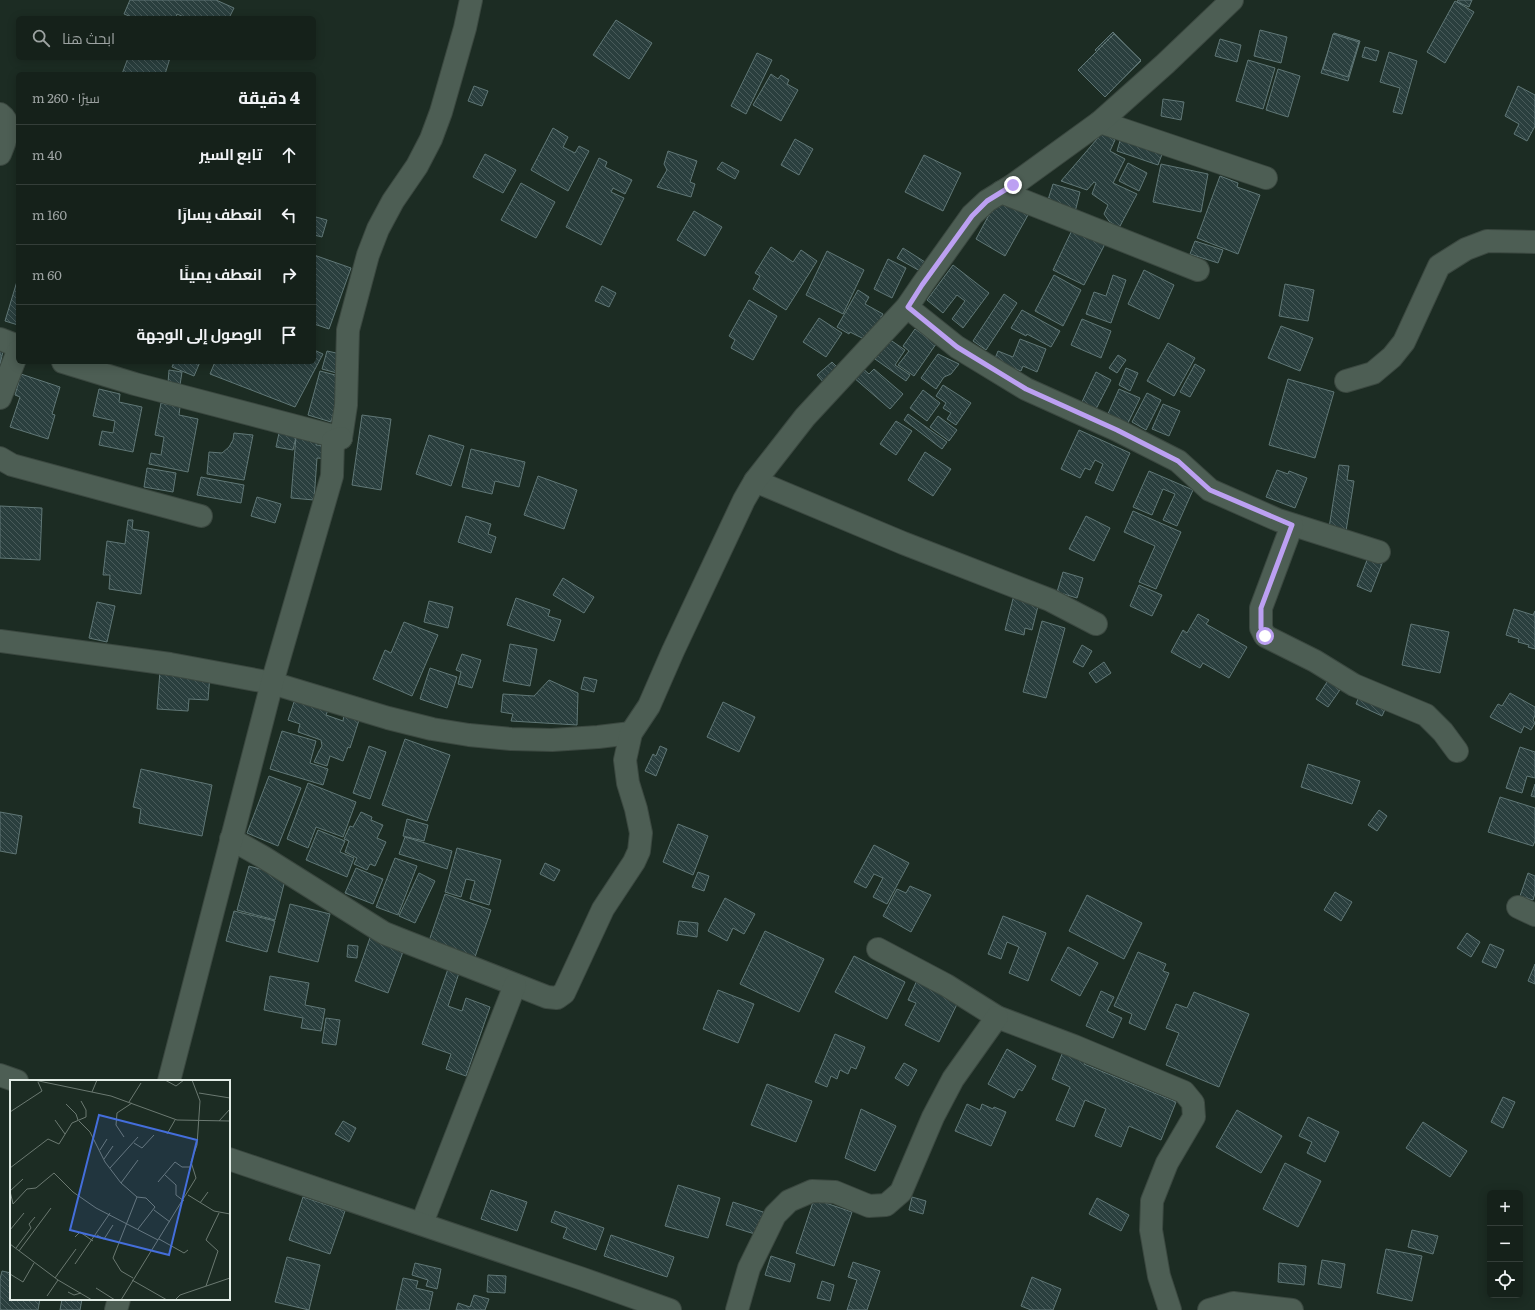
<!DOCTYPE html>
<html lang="ar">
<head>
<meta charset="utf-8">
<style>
  :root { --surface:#15211a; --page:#1e2923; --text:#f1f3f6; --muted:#9da3a2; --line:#343e39 }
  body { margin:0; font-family:Literata,Cairo,serif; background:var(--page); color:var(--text); direction:rtl }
  .controls { position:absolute; right:12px; bottom:12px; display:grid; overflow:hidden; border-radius:6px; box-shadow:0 2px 10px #0003 }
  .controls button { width:36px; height:36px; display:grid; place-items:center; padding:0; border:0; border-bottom:1px solid var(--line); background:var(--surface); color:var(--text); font:20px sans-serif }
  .stop { position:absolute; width:12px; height:12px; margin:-9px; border:3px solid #bca0f2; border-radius:50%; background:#fff }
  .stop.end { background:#bca0f2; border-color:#fff; box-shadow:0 1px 4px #0008 }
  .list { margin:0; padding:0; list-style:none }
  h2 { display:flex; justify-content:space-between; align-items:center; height:52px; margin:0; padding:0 16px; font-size:17px }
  h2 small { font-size:13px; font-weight:400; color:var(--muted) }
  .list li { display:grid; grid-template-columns:26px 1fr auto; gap:12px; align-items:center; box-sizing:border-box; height:60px; padding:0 16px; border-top:1px solid var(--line) }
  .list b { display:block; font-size:15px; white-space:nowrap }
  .list em { font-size:13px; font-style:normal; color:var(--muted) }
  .icon { flex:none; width:22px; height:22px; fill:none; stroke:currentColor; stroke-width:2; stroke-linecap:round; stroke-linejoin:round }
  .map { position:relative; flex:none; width:1535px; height:1310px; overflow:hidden; direction:ltr }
  .search { position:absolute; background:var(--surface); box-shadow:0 2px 10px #0003; left:16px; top:16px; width:300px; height:44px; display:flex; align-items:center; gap:10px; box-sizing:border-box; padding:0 14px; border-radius:6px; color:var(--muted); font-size:15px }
  .panel { position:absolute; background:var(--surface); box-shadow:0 2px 10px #0003; left:16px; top:72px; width:300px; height:292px; border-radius:6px; direction:rtl }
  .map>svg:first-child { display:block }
  .building { fill:url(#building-back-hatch); stroke:#607776 }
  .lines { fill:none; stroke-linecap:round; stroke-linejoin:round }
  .minor-casing { stroke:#3b4840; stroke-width:24 }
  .tertiary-casing { stroke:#3b4840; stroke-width:24 }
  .minor { stroke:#4d5e54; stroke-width:22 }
  .tertiary { stroke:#4d5e54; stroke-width:22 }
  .route { stroke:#bca0f2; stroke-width:5 }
  .inset-road { fill:none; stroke:#6b7971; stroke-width:1 }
  .view { fill:#446edb; fill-opacity:0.15; stroke:#446edb; stroke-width:2 }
  .inset-edge { fill:none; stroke:#e2ece6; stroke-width:2 }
</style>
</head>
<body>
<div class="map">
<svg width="1535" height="1310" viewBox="0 0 1535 1310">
  <defs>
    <pattern id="building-back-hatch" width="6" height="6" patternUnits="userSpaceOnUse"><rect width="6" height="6" fill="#2a3f3e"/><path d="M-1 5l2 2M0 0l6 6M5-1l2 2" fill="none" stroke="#495b5a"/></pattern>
  </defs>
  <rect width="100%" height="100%" fill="#1c2c23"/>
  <g class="building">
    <polygon points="130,0 216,0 234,8 229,18 186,18 177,14 176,18 134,18 124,14"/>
    <polygon points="1458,0 1472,0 1469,7 1457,2"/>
    <polygon points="1455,1 1474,12 1445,63 1427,52"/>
    <polygon points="616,20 652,43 629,79 593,55"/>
    <polygon points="1260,30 1287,37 1281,63 1254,56"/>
    <polygon points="1113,32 1141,61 1107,94 1087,74 1103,58 1095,50"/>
    <polygon points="1334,33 1360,41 1348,81 1321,73"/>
    <polygon points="1114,34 1141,60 1105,97 1078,70"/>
    <polygon points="1333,34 1359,42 1348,77 1323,69"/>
    <polygon points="1220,39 1241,45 1237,62 1215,56"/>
    <polygon points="1365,47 1379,51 1376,61 1362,57"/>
    <polygon points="1389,52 1417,61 1402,114 1393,112 1400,88 1380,82"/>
    <polygon points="757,53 772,60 746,114 731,106"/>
    <polygon points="128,58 170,58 165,74 122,74"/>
    <polygon points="1248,60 1275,68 1263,109 1236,101"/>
    <polygon points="1278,69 1300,76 1288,117 1266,110"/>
    <polygon points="771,74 778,79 781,75 789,80 787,84 798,90 781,121 753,105"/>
    <polygon points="474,86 488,91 482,106 468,101"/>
    <polygon points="1518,86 1535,95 1535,126 1527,141 1514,134 1519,124 1505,116"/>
    <polygon points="1163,99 1184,102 1181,120 1161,116"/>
    <polygon points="553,128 568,137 563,147 575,153 579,146 589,151 568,191 531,170"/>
    <polygon points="1103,132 1115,140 1110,151 1125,159 1113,183 1137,194 1119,228 1109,221 1104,214 1108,205 1092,194 1096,183 1094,182 1087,190 1061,181"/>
    <polygon points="1122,134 1164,149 1158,165 1117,151"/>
    <polygon points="795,139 813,149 799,175 781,165"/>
    <polygon points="668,151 697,161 690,182 695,184 691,197 657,187 667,170 664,164"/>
    <polygon points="485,154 516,170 503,193 473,177"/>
    <polygon points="924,155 961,173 943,211 905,192"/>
    <polygon points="599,158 607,162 605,167 632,180 625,194 613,188 611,192 624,198 601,245 566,227"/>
    <polygon points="722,162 739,171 735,179 717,169"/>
    <polygon points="1128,163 1147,173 1139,191 1119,181"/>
    <polygon points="1161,164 1208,174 1201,212 1153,202"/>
    <polygon points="1220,176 1238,183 1237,187 1260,195 1238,254 1197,238"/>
    <polygon points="521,183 555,202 536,238 501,220"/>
    <polygon points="1053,184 1080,192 1075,212 1047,203"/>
    <polygon points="998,198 1028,215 1005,256 976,239"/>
    <polygon points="694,211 722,227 705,256 677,240"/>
    <polygon points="316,217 327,220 322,237 314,235 314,222"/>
    <polygon points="1074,226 1106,242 1084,285 1053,270"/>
    <polygon points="1195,241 1223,250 1218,263 1190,254"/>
    <polygon points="771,247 793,262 801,250 817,261 786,310 753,289 760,276 755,273"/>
    <polygon points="903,248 925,262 920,271 897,258"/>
    <polygon points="827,251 864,270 843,314 806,295"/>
    <polygon points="314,255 351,268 329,329 314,324"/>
    <polygon points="888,259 906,268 892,298 874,289"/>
    <polygon points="953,265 989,293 963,328 952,319 965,301 957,295 943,313 927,300"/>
    <polygon points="1144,270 1174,285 1159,319 1128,304"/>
    <polygon points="1054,275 1081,290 1063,326 1035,311"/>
    <polygon points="1113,275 1126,280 1111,323 1086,314 1094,292 1106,296"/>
    <polygon points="18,278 18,325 5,321"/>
    <polygon points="1285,284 1314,290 1308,321 1279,316"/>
    <polygon points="602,286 616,293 609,307 595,301"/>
    <polygon points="858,290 869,297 865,304 883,314 868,341 850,332 849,334 837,327"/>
    <polygon points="1004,294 1017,303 986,350 973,341"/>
    <polygon points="749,300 777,316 753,360 731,348 735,340 729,336"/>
    <polygon points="1022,310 1060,331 1051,347 1027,334 1026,336 1011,328"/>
    <polygon points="819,318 842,333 826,357 803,342"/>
    <polygon points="1082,319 1111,331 1101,358 1071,345"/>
    <polygon points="1281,326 1313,338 1300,371 1268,358"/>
    <polygon points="915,329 936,344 914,376 898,365 909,351 903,346"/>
    <polygon points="889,339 905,350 895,365 910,375 906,381 875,359"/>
    <polygon points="1020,339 1046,349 1037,372 1023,366 1021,371 994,361 998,351 1013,357"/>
    <polygon points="1168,343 1195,358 1174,396 1147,381"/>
    <polygon points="314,350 323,354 295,407 210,374 215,362 314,362"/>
    <polygon points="0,351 3,351 0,365"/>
    <polygon points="327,351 341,354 337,373 322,369"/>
    <polygon points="938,354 959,364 951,374 944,377 936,389 921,378"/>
    <polygon points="1118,355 1126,360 1117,373 1109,368"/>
    <polygon points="174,362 200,362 194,376 172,367"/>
    <polygon points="832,362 840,370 825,384 817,375"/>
    <polygon points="1195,364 1205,370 1190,397 1180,392"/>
    <polygon points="861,367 869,374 874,369 903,394 890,409 853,377"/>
    <polygon points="1126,368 1138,373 1130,391 1119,385"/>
    <polygon points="169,370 182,372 180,385 168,383"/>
    <polygon points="320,371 343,377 331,422 308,415"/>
    <polygon points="1096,372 1111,380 1096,409 1082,402"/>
    <polygon points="21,374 60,387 52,414 55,415 48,439 10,427 20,397 15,395"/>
    <polygon points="1288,379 1334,392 1315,458 1269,445"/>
    <polygon points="943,385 971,403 956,425 947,419 951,413 943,408 946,403 936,396"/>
    <polygon points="99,389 120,394 119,402 142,407 133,452 99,445 102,431 113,433 115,421 93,416"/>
    <polygon points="1119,389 1140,398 1127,425 1107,416"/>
    <polygon points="923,390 940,403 927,421 910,408"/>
    <polygon points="1147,393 1161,400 1146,430 1132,422"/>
    <polygon points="161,403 180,407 179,415 198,419 188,472 149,464 151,453 161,455 164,437 155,435"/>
    <polygon points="1163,404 1180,411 1169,436 1152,429"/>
    <polygon points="908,414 947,442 942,449 904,420"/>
    <polygon points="362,415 391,419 381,490 352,485"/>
    <polygon points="938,416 957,430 949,441 930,427"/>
    <polygon points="896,421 912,431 896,455 880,444"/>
    <polygon points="1079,430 1130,453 1113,491 1095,483 1103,464 1095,460 1090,470 1085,468 1080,478 1061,469"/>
    <polygon points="234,433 253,435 244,480 207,474 209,452 222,453 229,447 233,440"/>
    <polygon points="279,433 296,437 293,450 276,447"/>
    <polygon points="429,435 464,446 451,486 416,474"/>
    <polygon points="296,436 317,437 316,445 329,446 329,459 317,458 314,500 291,498"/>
    <polygon points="471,449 525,462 519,487 495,481 492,494 462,487"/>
    <polygon points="925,452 951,469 933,496 908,480"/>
    <polygon points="1339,465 1349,466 1347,480 1354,481 1346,531 1329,528"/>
    <polygon points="147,468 176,473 173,492 144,487"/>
    <polygon points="1277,470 1288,474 1289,471 1307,478 1295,508 1266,497"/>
    <polygon points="1149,471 1193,490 1177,526 1163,520 1175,494 1163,489 1152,515 1133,507"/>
    <polygon points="538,476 577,490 564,529 524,515"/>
    <polygon points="201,477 244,485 241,503 197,495"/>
    <polygon points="257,497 281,504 275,523 251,516"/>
    <polygon points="0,506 42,508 40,560 0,558"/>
    <polygon points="1133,511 1181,532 1156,589 1139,582 1155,546 1124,532"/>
    <polygon points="466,516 491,524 488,534 496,537 491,553 458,542"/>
    <polygon points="1086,516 1110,528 1094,561 1069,549"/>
    <polygon points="128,520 133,520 132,529 149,532 141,594 109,589 110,575 103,575 107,541 125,544"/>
    <polygon points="1369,555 1383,561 1371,592 1357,586"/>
    <polygon points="1063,572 1083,578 1077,598 1057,592"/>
    <polygon points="563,578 594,597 584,613 553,595"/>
    <polygon points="1139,585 1162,595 1152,616 1130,606"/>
    <polygon points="1015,591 1040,598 1032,630 1025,628 1024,635 1005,630"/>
    <polygon points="516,598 550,610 548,616 561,620 554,641 507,625"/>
    <polygon points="429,601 453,607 448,628 424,622"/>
    <polygon points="97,602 115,606 107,642 89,638"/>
    <polygon points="1514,609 1533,615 1535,611 1535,649 1528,647 1529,645 1518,642 1519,639 1506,635"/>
    <polygon points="1198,614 1209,620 1206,624 1247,647 1229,678 1203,663 1200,668 1171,652 1183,630 1187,633"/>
    <polygon points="1042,621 1065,628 1046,698 1023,692"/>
    <polygon points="404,622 438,635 412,696 373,679 385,650 391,653"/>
    <polygon points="1411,624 1449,632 1440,673 1402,665"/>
    <polygon points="510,644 537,649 530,686 503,681"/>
    <polygon points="1082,645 1092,651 1083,667 1073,662"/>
    <polygon points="462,654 481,660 472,688 458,684 461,672 456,670"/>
    <polygon points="1104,662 1111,673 1096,683 1089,673"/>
    <polygon points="430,668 457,677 447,708 420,699"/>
    <polygon points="160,671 210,675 208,700 189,699 188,711 157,709"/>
    <polygon points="584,677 597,680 594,692 581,689"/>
    <polygon points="1329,679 1342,687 1328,707 1316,699"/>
    <polygon points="549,680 578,693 577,725 511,721 513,714 501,712 503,694 534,696"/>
    <polygon points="1362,689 1389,701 1382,716 1356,704"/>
    <polygon points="1510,693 1535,707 1535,715 1533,720 1535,723 1531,730 1524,726 1521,733 1490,717 1498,704 1502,706"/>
    <polygon points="295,699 330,705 326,715 343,721 344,715 359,720 350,748 348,747 343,761 330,756 327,766 314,762 319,751 322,746 321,740 298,732 300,724 288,720"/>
    <polygon points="723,702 755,717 739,752 707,737"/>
    <polygon points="282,731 316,741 310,763 328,769 323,785 270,769"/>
    <polygon points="405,739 450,755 427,821 382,805"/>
    <polygon points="369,746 386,752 370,799 353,793"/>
    <polygon points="660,746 667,749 656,776 645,771 653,754 656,756"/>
    <polygon points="1520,747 1535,752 1535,778 1527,776 1522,793 1506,788"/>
    <polygon points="1308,764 1360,781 1352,804 1301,787"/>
    <polygon points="141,769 212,785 202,836 139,823 141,809 133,807"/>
    <polygon points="269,776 301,788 278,846 247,833"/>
    <polygon points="308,783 356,802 343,837 316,827 308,848 287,839"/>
    <polygon points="1535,784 1535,797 1531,796"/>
    <polygon points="1500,797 1535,808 1535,841 1533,846 1488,832"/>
    <polygon points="1379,810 1387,816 1377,831 1368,825"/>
    <polygon points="0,812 22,816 16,854 0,851"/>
    <polygon points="361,812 372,817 371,820 383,825 377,838 386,842 375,866 370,864 367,870 354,864 357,858 345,852 349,841 344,839 350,826 353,827"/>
    <polygon points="407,819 428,825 424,841 403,836"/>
    <polygon points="678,824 708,836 693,875 663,862"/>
    <polygon points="318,830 345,841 340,852 354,858 347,877 306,860"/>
    <polygon points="405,837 452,851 447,869 399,854"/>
    <polygon points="874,845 909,863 887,904 873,897 883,878 874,874 866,888 854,882"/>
    <polygon points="457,848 501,860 489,905 470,899 475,881 466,879 461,897 445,892"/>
    <polygon points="395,858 417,866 398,915 376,907"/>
    <polygon points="545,863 560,870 554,881 540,874"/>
    <polygon points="249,866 286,876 275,920 237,910"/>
    <polygon points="356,868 383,879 373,904 345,893"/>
    <polygon points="698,872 709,876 704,891 692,887"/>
    <polygon points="419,873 435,881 415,923 399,916"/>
    <polygon points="1528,873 1535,876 1535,893 1533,900 1520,896"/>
    <polygon points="910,886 931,895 911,932 883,916 897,889 906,893"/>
    <polygon points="1335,892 1352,902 1341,921 1324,910"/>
    <polygon points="445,894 491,910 475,957 429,941"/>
    <polygon points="1087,895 1142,923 1124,959 1069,931"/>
    <polygon points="725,898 755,914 744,934 733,928 727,941 708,931"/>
    <polygon points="290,904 330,914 318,962 278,952"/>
    <polygon points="234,911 275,921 267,952 226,941"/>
    <polygon points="1003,916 1046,933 1028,981 1009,973 1019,947 1007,942 1001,959 988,954"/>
    <polygon points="679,921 698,923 697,937 677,934"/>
    <polygon points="765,931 824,959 799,1012 740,984"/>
    <polygon points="372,932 404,949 388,993 355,981"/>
    <polygon points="1467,933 1480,942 1471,957 1457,948"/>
    <polygon points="1490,944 1504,950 1496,968 1482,962"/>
    <polygon points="348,945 358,946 357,958 347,957"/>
    <polygon points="1068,947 1098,963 1080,996 1051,980"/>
    <polygon points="1138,952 1166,964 1163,971 1169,973 1145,1030 1129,1023 1132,1014 1114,1006"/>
    <polygon points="854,956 905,982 887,1019 835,992"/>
    <polygon points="1535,964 1535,984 1528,981"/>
    <polygon points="448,969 459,973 448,1006 462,1011 466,998 490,1007 466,1076 446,1069 451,1054 422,1044"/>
    <polygon points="270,976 309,983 305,1005 325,1009 321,1031 301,1028 303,1018 264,1010"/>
    <polygon points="919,976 958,1002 939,1042 905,1025 916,1003 908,1000"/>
    <polygon points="718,990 754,1004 738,1043 703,1029"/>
    <polygon points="1101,991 1114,997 1107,1011 1122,1018 1113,1038 1086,1026"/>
    <polygon points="1194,992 1249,1014 1219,1087 1166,1065 1179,1033 1166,1028 1176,1004 1187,1008"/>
    <polygon points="326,1018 340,1020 336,1045 322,1043"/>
    <polygon points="835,1034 865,1047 856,1069 851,1067 848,1074 840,1070 837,1079 831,1076 827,1087 815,1082"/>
    <polygon points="1007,1049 1036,1066 1022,1091 1019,1089 1014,1098 988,1084"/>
    <polygon points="1064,1049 1087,1058 1084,1064 1176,1102 1161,1140 1129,1126 1121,1147 1095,1136 1106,1109 1085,1100 1074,1127 1056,1120 1070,1087 1052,1079"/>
    <polygon points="904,1063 917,1070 908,1086 895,1078"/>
    <polygon points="767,1084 812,1101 796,1142 751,1125"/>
    <polygon points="1503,1097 1515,1102 1503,1128 1491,1122"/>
    <polygon points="967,1104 980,1110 982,1104 993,1109 994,1107 1006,1112 991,1146 955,1131"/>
    <polygon points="861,1109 896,1126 875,1171 845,1158"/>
    <polygon points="1237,1110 1282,1136 1261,1173 1216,1147"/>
    <polygon points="1308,1117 1339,1132 1325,1162 1307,1153 1312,1142 1299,1136"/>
    <polygon points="343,1121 356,1128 349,1142 335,1134"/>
    <polygon points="1423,1122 1467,1151 1450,1177 1406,1148"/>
    <polygon points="1285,1163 1321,1181 1298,1227 1263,1209"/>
    <polygon points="678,1185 720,1198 708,1238 665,1226"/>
    <polygon points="491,1190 527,1202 517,1231 481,1219"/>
    <polygon points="303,1197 345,1211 330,1254 289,1240"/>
    <polygon points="912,1197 926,1201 923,1214 909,1210"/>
    <polygon points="1097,1198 1129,1215 1121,1231 1089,1214"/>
    <polygon points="814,1199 852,1212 834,1266 796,1253"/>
    <polygon points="733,1202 766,1213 758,1235 726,1225"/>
    <polygon points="555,1211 604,1228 596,1250 563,1238 567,1228 551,1222"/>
    <polygon points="1412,1230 1438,1236 1433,1254 1408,1247"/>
    <polygon points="611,1235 674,1257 667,1277 604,1256"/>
    <polygon points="1386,1249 1422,1256 1412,1301 1377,1293"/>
    <polygon points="771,1256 795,1264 790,1282 765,1275"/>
    <polygon points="287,1257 320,1265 309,1310 275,1302"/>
    <polygon points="1322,1260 1345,1264 1341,1288 1318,1284"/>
    <polygon points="853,1262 880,1271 867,1310 847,1310 857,1280 848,1277"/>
    <polygon points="415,1263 441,1269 437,1289 426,1286 428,1280 412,1275"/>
    <polygon points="1279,1263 1306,1266 1304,1285 1278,1282"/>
    <polygon points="2,1271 11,1273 11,1299 40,1299 38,1310 0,1310 0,1279"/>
    <polygon points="488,1275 506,1276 505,1293 487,1292"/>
    <polygon points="1032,1277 1061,1289 1053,1310 1031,1310 1021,1306"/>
    <polygon points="403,1278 418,1281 416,1288 433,1292 429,1310 396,1310"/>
    <polygon points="822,1281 834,1285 830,1301 817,1298"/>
    <polygon points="474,1295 489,1299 485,1310 456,1310 458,1303 470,1307"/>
    <polygon points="62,1299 82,1299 80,1310 60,1310"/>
  </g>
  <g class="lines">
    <defs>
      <g id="minor">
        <path d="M0,114c14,10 5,27 0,40"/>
        <polyline points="1100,122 1266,178"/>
        <polyline points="1001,192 1198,270"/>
        <polyline points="907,307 957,347 1026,389 1117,430 1178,461 1210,490 1278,520 1379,552"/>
        <polyline points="0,339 18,346"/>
        <polyline points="63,362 135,384 341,438"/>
        <polyline points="1346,381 1373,373 1392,357 1404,342 1439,266 1466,249 1487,241 1535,242"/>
        <polyline points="0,398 18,351"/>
        <polyline points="341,438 346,405 348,330 368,255 378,229 393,201 417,166 431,139 441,112 465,28 471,0"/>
        <polyline points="0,458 12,465 201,516"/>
        <polyline points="755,481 903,543 1050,600 1096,624"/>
        <polyline points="1292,525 1261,608 1261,628 1265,636 1315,661 1354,685 1426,715 1443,732 1457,751"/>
        <polyline points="0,641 170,664 272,683 388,718 432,729 469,735 511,739 552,740 598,737 631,733"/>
        <polyline points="231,839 263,857 384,933 404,941 547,997 557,998 564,993 603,909 634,862 639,851 641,833 636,809 628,783 625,760 631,733 649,706 673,651 744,500 755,481 805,417 907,307 922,285 972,215 987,201 1013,185 1100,122 1165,64 1232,0"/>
        <polyline points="1518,907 1535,915"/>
        <polyline points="878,949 946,985 997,1017 1074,1046 1184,1092 1193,1103 1194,1117 1167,1163 1152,1201 1151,1230 1159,1276 1170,1310"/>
        <polyline points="169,1081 272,683 332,476 333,441 341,438"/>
        <polyline points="422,1223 515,985"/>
        <polyline points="116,1310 119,1299"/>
        <polyline points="737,1310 749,1268 775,1215 789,1201 812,1191 835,1192 869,1206 886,1205 901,1192 933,1117 953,1079 997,1017"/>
      </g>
      <g id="tertiary">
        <polyline points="0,1075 17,1081"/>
        <polyline points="229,1159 583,1279 670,1310"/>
        <polyline points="1209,1310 1233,1303 1292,1310"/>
      </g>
    </defs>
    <use href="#minor" class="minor-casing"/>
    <use href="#tertiary" class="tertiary-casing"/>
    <use href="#minor" class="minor"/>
    <use href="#tertiary" class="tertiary"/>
  </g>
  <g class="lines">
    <polyline class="route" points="1013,185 987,201 972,216 922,285 908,307 957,347 1026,389 1117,430 1178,461 1210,490 1292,525 1261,608 1261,628 1265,636"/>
  </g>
  <g transform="translate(10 1080)">
    <rect width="220" height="220" fill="#1c2c23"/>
    <path class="inset-road" d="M24,0l77,16 66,24 53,1M155,0l11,6 8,-6M82,12l5,-12M189,13l31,5M119,22l12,-19M56,24l10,10 2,6M0,32l32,-21 -4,-9M45,40l10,14M69,41l11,11 15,30 16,21 16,14 9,1 9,9 -17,22M209,41l11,-12M157,54l8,-14M114,57l-8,-12 1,-12 15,-10M124,63l8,5 12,-13M90,70l7,-11M94,79l9,-13M0,88l38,-29 11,5 13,-21 14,-6v-7l-5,-9M100,88l28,-31M155,95l11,10v10l8,6M148,102l17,-20 7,5h9M111,103l17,-23M0,111l3,13 14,-15 9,-1 18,-15 19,19 23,16 62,32M0,111l13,-12M178,115l26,16 16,3M190,123l8,-11M144,130l16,12M0,150l14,-17M87,155l7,4 9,-14M65,157l5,-5 13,9M149,159l25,14 4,-3M0,164l48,36 34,20M6,168l15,-20 -2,-4 6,-7M9,171l32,-43M65,184l35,-51M0,194l13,8 11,-19M45,198l21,-29M123,198l-12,-7 -8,-13 24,-61M122,200l35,20M196,206l12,-35 -12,-11 13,-27M86,208l19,12M58,212l6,3 7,-2M37,216l11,-16M111,220l75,-122 -5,-16 6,-17 3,-44 -8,-21M165,220l5,-5 50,-17"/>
    <path class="view" d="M89,35l98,25 -28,115 -99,-25z"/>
    <rect width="220" height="220" class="inset-edge"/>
  </g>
</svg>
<div class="controls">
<button>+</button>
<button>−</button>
<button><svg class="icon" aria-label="locate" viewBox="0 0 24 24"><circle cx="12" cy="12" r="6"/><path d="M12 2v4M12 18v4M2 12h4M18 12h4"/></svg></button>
</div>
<div class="stop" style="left:1265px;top:636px"></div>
<div class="stop end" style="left:1013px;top:185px"></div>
<div class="search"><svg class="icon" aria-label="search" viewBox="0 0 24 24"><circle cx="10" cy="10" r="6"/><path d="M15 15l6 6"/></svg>ابحث هنا</div>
<section class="panel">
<h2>4 دقيقة<small>سيرًا · 260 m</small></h2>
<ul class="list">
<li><svg class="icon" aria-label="ahead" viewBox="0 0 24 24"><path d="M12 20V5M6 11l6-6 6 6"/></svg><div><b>تابع السير</b></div><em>40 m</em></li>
<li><svg class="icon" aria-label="left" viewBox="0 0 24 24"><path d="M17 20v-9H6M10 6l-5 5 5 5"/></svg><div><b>انعطف يسارًا</b></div><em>160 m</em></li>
<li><svg class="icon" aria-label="right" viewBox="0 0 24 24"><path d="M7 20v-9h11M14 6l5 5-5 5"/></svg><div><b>انعطف يمينًا</b></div><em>60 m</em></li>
<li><svg class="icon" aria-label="arrive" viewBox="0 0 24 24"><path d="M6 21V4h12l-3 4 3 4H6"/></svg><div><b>الوصول إلى الوجهة</b></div></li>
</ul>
</section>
</div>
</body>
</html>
